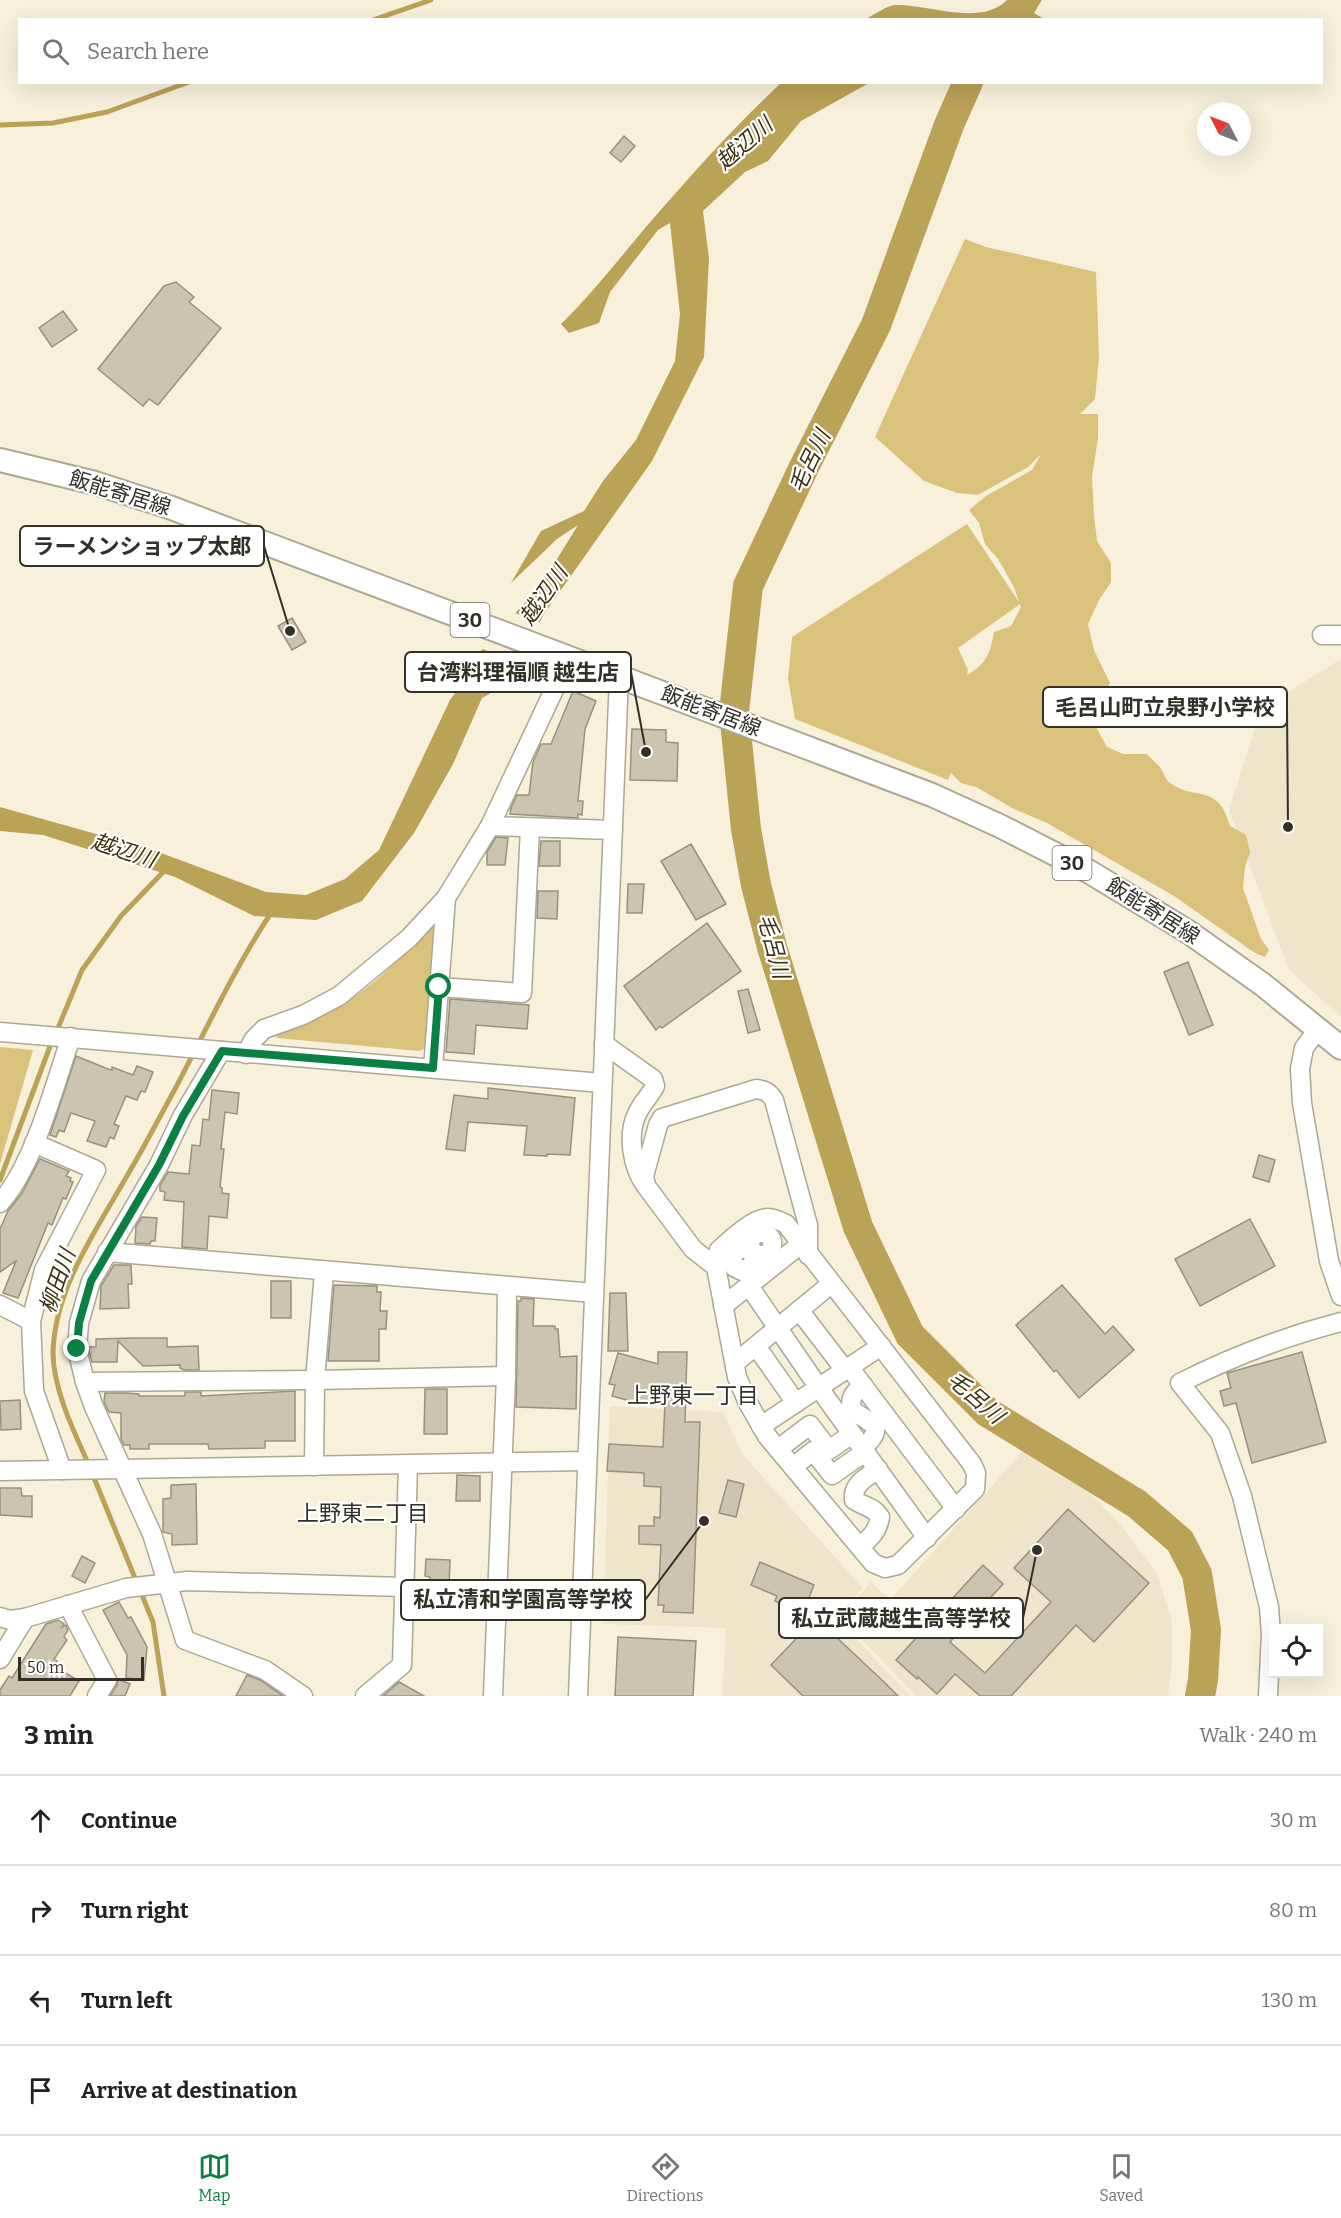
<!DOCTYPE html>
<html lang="en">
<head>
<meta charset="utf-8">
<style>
  :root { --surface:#fff; --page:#f6f6f6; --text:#222; --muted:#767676; --line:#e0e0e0; --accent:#0b8043 }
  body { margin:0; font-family:Bitter,"Noto Sans JP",serif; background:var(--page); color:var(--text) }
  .controls { position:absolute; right:18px; bottom:18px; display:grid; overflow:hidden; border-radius:0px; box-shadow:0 6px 24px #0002 }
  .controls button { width:54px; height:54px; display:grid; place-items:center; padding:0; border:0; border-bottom:2px solid var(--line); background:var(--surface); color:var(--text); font:30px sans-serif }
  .compass { position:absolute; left:1197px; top:102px; width:54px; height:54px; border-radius:50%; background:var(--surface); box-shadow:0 6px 24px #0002; rotate:312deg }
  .scale { position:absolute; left:18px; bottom:15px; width:126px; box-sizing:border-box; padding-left:6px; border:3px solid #333028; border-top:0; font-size:16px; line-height:21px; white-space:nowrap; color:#333028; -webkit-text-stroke:4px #fff; paint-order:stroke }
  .stop { position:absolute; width:18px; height:18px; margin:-14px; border:4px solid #0b8043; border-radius:50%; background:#fff }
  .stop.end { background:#0b8043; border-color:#fff; box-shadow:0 2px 6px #0008 }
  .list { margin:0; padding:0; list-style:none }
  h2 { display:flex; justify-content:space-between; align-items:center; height:78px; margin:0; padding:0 24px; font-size:26px }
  h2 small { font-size:20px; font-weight:400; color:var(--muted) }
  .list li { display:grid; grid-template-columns:39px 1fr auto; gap:18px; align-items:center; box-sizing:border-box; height:90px; padding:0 24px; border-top:2px solid var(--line) }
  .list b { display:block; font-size:22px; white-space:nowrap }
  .list em { font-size:20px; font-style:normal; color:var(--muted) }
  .icon { flex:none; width:33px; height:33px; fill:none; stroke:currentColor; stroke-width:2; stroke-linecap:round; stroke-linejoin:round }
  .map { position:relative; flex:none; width:1341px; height:1696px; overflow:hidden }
  .search { position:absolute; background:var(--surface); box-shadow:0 6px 24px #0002; left:18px; right:18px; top:18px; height:66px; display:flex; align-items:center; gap:15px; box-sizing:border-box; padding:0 21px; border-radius:0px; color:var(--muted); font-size:22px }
  .sheet { height:438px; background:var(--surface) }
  nav { display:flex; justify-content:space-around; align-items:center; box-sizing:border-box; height:84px; border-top:2px solid var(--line); background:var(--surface); font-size:16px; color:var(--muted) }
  nav a { display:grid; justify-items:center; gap:3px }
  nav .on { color:var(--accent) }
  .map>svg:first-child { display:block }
  .built { fill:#eee5ca }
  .green { fill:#dac27c; fill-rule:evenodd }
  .water { fill:#baa257 }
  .pier { fill:#f7f1dc }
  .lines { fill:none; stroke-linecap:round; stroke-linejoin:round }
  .stream { stroke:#baa257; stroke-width:5 }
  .river { stroke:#baa257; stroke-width:30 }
  .building { fill:#cbc4b0; stroke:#98917e; stroke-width:1.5 }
  .minor-casing { stroke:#ada793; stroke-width:21 }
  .major-casing { stroke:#ada793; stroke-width:26 }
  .minor { stroke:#fff; stroke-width:18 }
  .major { stroke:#fff; stroke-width:22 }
  .route { stroke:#0b8043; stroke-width:8 }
  .labels { text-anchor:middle; stroke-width:4.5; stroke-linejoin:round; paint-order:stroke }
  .shield { fill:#fff; stroke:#706e68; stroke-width:1.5 }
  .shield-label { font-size:20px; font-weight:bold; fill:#333028 }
  .street-label { font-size:21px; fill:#333028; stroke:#fff }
  .water-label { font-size:22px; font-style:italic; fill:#3d3210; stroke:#fff }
  .neighbourhood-label { font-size:22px; fill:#333028; stroke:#fff }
  .leader { fill:none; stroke:#333028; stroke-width:2 }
  .callout-dot { fill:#333028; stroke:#fff; stroke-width:2 }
  .callout { fill:#fff; stroke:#333028; stroke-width:2 }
  .callout-label { font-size:22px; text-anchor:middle; font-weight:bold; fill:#333028 }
</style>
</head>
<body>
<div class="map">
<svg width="1341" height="1696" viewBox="0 0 1341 1696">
  <rect width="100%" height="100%" fill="#f7f1dc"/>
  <g class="built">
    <polygon points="1341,659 1341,1017 1289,970 1229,810 1261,709"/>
    <polygon points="610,1406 723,1412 742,1454 863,1588 836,1618 911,1696 722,1696 726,1628 603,1624"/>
    <polygon points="1024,1450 1091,1494 1122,1527 1157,1574 1172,1621 1172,1665 1168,1696 916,1696 840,1617 871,1582 890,1600"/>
  </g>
  <g class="green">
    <path d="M965,239l21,8 110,25 3,84 -4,43 -15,15h18v24l-6,39 2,38 3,26 14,22v19l-12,18 -11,24 6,26 16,33 -7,12 -24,16 17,16 11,20 16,7h24c4,4 9,9 13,13 3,5 6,13 10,16 25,18 49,0 60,43l16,9 4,17 -5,15 -2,21 18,51 8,11 -4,7 -10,-4 -81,-57 -127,-73 -33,-14 -38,-22 -15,-4 -10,-10 -3,7 -153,-61 -7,-40 4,-42 175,-113 52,78 -5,-15 -16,-28 -13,-15 -6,-21 -10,-13 17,-14 46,-26 9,-16 -13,13 -50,28 -21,-2 -33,-12 -49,-44zM1020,604l1,3 -10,19 -17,6c-4,22 -7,31 -27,43l1,-5 -10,-22z"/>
    <path d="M428,926l7,1 -9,120 -6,4 -143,-13 -1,-5c20,-9 41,-16 61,-26 36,-19 65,-50 91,-81z"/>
    <polygon points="0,1047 33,1050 0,1164"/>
  </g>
  <g class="water">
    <path d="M1007,0h35l-8,13 10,6h-178c8,-4 20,-13 29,-14 33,-1 86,22 112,-5z"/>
    <path d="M781,83h88l-68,38 -33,40 -23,11 -42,39 6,47 -5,99 -52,104 -108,153 -37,70 -25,14 -29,66 -39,69 -52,68 -46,19 -62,-4 -79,-39 -132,-42 -43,-4v-24l153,43 113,42 40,3 39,-16 34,-29 71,-150 23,-31 6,-16 62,-68 37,-60 -21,14 -46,44 30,-52 43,-20 19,-30 33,-41 39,-79 5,-47 -10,-91 -12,7 -48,62 -11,31 -30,10 -8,-9c31,-30 57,-64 85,-97 43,-50 87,-99 135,-144z"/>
  </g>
  <polygon class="pier" points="512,612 542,623 521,664 480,648"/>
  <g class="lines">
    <g class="stream">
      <polyline points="373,20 431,0"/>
      <polyline points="0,125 53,123 107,112 189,82"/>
      <polyline points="56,1033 82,970 121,916 167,868"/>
      <polyline points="0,1180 52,1041"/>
      <path d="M89,1465c-15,-33 -36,-76 -36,-113 2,-63 41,-118 71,-171 18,-30 34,-61 51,-92 31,-59 59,-120 96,-176"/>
      <polyline points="92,1473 153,1622 164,1696"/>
    </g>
    <polyline class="river" points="968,82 949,125 876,325 804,467 748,586 734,712 746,829 756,885 772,947 858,1227 910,1335 987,1412 1137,1504 1180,1541 1197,1574 1206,1630 1203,1680 1200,1696"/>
  </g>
  <g class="building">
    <polygon points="624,136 635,146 621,162 610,153"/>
    <polygon points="176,282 194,297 189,302 221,328 158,405 149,399 143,406 98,369 164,286"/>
    <polygon points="63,311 77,330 52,347 39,328"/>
    <polygon points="292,618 306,642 292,650 278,626"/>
    <polygon points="573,691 596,701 585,729 578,801 583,801 582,815 578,814 578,818 510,814 511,808 517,795 529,795 533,762 541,744 551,744"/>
    <polygon points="632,729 666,730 666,742 678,743 677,781 630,780"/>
    <polygon points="496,837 508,838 505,865 487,865 487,852"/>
    <polygon points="541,841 560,841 560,866 539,866"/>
    <polygon points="691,844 726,904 696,920 661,861"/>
    <polygon points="628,884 644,884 642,913 627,913"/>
    <polygon points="538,891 558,891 557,919 537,918"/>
    <polygon points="707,923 741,971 662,1028 660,1026 656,1030 624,986"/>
    <polygon points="1188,962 1213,1025 1189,1035 1164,972"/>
    <polygon points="748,989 760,1030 748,1033 738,991"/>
    <polygon points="450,999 529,1005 527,1029 476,1025 474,1054 446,1052"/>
    <polygon points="76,1056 108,1069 112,1070 112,1067 133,1075 137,1066 153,1072 145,1092 141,1091 137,1100 126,1096 114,1124 119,1126 114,1139 110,1137 106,1147 87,1141 95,1121 71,1113 64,1132 59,1130 56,1137 50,1135"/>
    <polygon points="488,1088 575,1098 570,1155 547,1154 547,1156 524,1155 527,1126 468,1122 465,1151 446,1149 454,1095 488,1099"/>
    <polygon points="212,1090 239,1093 237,1114 225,1112 221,1149 224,1149 220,1187 222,1188 222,1193 229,1194 227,1218 209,1216 207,1249 182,1247 184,1202 164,1200 165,1192 160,1191 160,1185 168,1172 189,1174 192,1145 200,1146 203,1119 209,1120"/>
    <polygon points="1259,1155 1275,1160 1269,1182 1253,1177"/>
    <polygon points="40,1159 69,1171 66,1176 71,1178 70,1181 73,1182 66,1199 63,1198 52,1225 48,1223 18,1298 3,1293 16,1261 0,1272 0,1229 8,1211 22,1193"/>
    <polygon points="142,1217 157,1218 155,1241 151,1241 150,1244 135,1243 136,1226"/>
    <polygon points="1250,1219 1275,1266 1200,1306 1175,1259"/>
    <polygon points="114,1265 131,1265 132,1284 128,1284 129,1308 100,1309 101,1286"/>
    <rect x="271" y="1281" width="20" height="37"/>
    <polygon points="334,1285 377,1286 377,1292 381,1292 380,1311 387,1311 386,1329 379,1329 379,1361 328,1361"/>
    <polygon points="1062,1285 1105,1334 1113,1326 1134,1350 1079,1398 1056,1370 1054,1372 1016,1325"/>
    <polygon points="610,1293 626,1293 628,1351 608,1351"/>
    <polygon points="521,1298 534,1299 533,1326 555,1326 555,1329 558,1329 560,1357 577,1356 576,1409 516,1407 518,1301 521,1301"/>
    <polygon points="133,1338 167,1338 167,1347 198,1346 199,1370 184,1370 180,1368 180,1365 143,1366 118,1341 117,1362 92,1362 88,1347 96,1347 96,1339"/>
    <polygon points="658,1352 687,1352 685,1422 700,1422 693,1613 663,1612 664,1605 658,1605 661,1545 639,1544 639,1526 654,1526 654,1517 660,1518 661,1487 644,1486 644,1473 607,1471 609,1444 663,1447 665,1402 630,1401 612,1396 615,1385 609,1384 618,1353 658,1364"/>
    <polygon points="1302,1352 1326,1442 1252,1463 1236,1403 1224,1406 1220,1391 1231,1388 1227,1373"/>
    <polygon points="425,1389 447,1389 447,1434 424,1434"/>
    <polygon points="295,1391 295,1441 265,1441 265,1448 209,1449 208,1444 149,1444 149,1449 130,1449 130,1445 124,1445 121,1439 121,1413 109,1412 104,1402 105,1393 125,1393 139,1394 139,1396 185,1396 185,1392 201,1392 201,1396"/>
    <polygon points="20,1400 21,1429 1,1430 0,1401"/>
    <polygon points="457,1475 480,1476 480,1501 456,1501"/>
    <polygon points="728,1480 744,1484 736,1517 719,1513"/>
    <polygon points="196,1484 197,1544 172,1545 172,1534 163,1532 163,1499 171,1498 171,1485"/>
    <polygon points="0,1488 21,1488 22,1496 32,1496 32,1517 0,1515"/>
    <polygon points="1068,1509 1149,1583 1094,1642 1076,1625 1011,1696 980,1696 955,1674 937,1694 918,1677 917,1679 896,1660 983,1565 1003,1584 950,1642 985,1673 1051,1602 1014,1568"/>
    <polygon points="82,1556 95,1563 85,1583 72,1576"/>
    <polygon points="426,1559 450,1560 449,1586 430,1585 430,1577 425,1576"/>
    <polygon points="760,1562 814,1585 802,1615 784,1608 785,1605 775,1601 777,1596 751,1585"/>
    <polygon points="119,1602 128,1618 131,1617 147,1647 144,1680 126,1678 127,1655 103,1610"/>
    <polygon points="816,1618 884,1682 898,1696 803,1696 771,1665"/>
    <polygon points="58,1620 64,1624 62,1627 66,1625 68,1630 64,1637 67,1640 54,1659 57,1661 54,1666 79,1681 70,1696 0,1696 0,1690 9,1676 12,1678 46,1624"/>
    <polygon points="618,1637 696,1641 693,1696 615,1696"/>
    <polygon points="247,1675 260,1680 283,1696 236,1696"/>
    <polygon points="118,1679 130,1684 125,1696 110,1696 117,1685"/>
    <polygon points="399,1682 424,1696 383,1696"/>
  </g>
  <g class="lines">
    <defs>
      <g id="minor">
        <polyline points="1322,635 1341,635"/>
        <polyline points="490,826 613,830"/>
        <polyline points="439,987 522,993 530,828"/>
        <polyline points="1318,1029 1304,1048 1300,1069 1302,1103 1329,1261 1341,1296"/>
        <polyline points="0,1032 602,1083"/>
        <path d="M604,1044l49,35 2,7c-5,10 -14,18 -18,28 -10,20 -5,54 9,72l-2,-10 14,-51 4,-7 94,-29c9,1 13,3 18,11l34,125v30"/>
        <polyline points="221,1051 183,1115 159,1165 91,1281 79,1323 77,1349 85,1382 94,1407 152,1534 185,1640 265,1670 303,1696"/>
        <polyline points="246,1054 254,1039 264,1029 303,1015 339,996 409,938 446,898 490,826 569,658"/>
        <polyline points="433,1068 446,898"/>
        <polyline points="34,1143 96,1170 44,1270 31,1321 34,1391 62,1470"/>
        <path d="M646,1186l47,63 23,18 21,110 11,26 19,33 106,127 12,5 13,-3 77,-76 1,-16 -4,-9 -186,-240c-6,-3 -12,-6 -18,-6 -15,0 -38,22 -49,32l-3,17"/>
        <path d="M0,1203c34,-38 54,-116 71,-166"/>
        <polyline points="107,1252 594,1293"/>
        <path d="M752,1252l4,3h10c9,-8 9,-18 -4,-23 -24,8 -4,19 -9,33l-11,6 -8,-4 -2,-8 3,-7 8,-5 9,5"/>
        <polyline points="749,1286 819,1388 927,1538"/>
        <polyline points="0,1305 31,1321"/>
        <polyline points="723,1306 801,1244"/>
        <polyline points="799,1310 845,1370"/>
        <polyline points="756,1346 796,1403"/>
        <polyline points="735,1363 831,1284"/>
        <polyline points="849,1367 956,1509"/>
        <polyline points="85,1382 315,1380 506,1376"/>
        <polyline points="761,1426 881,1346"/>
        <path d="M862,1448c27,-22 7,-25 -10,-38 -3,-13 2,-17 11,-25"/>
        <polyline points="778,1449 810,1425 829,1450 852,1434"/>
        <polyline points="314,1466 315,1380 324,1272"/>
        <polyline points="793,1467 813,1451 832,1475 865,1452"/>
        <polyline points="0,1471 587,1461"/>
        <path d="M860,1547c10,-9 18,-16 20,-30 -7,-11 -16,-10 -26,-17 -2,-16 12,-22 24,-31"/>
        <polyline points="68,1605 107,1680 97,1696"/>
        <polyline points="0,1617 10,1620 25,1618 126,1588 187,1581 404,1587"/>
        <polyline points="0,1659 25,1618"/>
        <polyline points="365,1696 402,1665 408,1465"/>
        <polyline points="493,1696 506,1376 507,1286"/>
        <polyline points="578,1696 619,676"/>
        <path d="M1268,1696l3,-62 -2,-27 -27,-111 -22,-63 -40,-50c49,-25 107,-47 161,-61"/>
      </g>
      <polyline id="major" points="0,460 95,483 169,507 824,754 932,795 1000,826 1088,871 1187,931 1262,984 1341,1048"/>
    </defs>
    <use href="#minor" class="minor-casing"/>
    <use href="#major" class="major-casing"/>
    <use href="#minor" class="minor"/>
    <use href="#major" class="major"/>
  </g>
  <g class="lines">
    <polyline class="route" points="77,1349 79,1323 91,1281 159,1165 183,1116 222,1051 433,1068 439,987"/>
  </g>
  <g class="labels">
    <g class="shield">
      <rect x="450.5" y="603" width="39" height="34" rx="4.5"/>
      <rect x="1052.5" y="846" width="39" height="34" rx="4.5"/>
    </g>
    <g class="shield-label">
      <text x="470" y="627">30</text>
      <text x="1072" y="870">30</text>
    </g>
    <g class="street-label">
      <text transform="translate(120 493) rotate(17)" y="7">飯能寄居線</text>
      <text transform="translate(711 711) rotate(21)" y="7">飯能寄居線</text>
      <text transform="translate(1153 911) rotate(32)" y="7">飯能寄居線</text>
    </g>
    <g class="water-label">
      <text transform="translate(744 143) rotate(-41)" y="8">越辺川</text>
      <text transform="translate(809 461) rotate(-64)" y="8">毛呂川</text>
      <text transform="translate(543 595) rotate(-55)" y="8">越辺川</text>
      <text transform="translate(124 850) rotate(18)" y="8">越辺川</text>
      <text transform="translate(774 946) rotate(75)" y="8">毛呂川</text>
      <text transform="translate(57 1281) rotate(-71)" y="8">柳田川</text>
      <text transform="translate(976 1397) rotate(41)" y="8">毛呂川</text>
    </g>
    <g class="neighbourhood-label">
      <text x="693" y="1403">上野東一丁目</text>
      <text x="363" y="1521">上野東二丁目</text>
    </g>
  </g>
  <path class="leader" d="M290 631L264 546M646 752L631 672M1288 827L1287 707M704 1521L645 1600M1037 1550L1023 1618"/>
  <g class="callout-dot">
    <circle cx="290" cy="631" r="6"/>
    <circle cx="646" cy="752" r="6"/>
    <circle cx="1288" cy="827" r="6"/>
    <circle cx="704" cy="1521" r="6"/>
    <circle cx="1037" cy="1550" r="6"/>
  </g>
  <g class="callout">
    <rect x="20" y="526" width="244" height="40" rx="6"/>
    <rect x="405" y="652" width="226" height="40" rx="6"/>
    <rect x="1043" y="687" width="244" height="40" rx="6"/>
    <rect x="401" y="1580" width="244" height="40" rx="6"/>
    <rect x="779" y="1598" width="244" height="40" rx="6"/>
  </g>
  <g class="callout-label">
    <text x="142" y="554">ラーメンショップ太郎</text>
    <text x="518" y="680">台湾料理福順 越生店</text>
    <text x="1165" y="715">毛呂山町立泉野小学校</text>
    <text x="523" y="1607">私立清和学園高等学校</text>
    <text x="901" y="1626">私立武蔵越生高等学校</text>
  </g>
</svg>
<div class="controls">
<button><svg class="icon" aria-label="locate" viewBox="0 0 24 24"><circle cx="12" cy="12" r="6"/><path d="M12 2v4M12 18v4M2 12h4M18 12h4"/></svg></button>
</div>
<svg class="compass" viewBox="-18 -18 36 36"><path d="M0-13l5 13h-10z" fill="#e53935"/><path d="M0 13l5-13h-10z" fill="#767676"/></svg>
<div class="scale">50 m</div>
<div class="stop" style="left:439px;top:987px"></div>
<div class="stop end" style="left:77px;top:1349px"></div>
<div class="search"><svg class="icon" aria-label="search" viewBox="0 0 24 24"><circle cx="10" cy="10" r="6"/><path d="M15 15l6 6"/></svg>Search here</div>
</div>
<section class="sheet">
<h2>3 min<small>Walk · 240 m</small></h2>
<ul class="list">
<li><svg class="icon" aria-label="ahead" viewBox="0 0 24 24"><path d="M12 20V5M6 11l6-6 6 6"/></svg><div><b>Continue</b></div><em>30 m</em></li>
<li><svg class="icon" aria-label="right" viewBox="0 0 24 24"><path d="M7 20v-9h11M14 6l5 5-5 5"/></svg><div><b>Turn right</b></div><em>80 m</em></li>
<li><svg class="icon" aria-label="left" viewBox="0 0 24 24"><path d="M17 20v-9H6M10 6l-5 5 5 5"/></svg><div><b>Turn left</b></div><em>130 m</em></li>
<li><svg class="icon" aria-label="arrive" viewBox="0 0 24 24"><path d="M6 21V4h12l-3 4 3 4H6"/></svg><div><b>Arrive at destination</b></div></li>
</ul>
</section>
<nav>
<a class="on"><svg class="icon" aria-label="map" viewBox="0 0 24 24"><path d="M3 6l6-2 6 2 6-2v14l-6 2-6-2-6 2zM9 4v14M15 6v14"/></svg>Map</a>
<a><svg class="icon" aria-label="directions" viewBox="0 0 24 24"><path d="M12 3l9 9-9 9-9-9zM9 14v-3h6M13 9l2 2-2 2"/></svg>Directions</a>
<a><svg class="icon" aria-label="saved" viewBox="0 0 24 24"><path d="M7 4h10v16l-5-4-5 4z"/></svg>Saved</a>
</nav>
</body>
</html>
